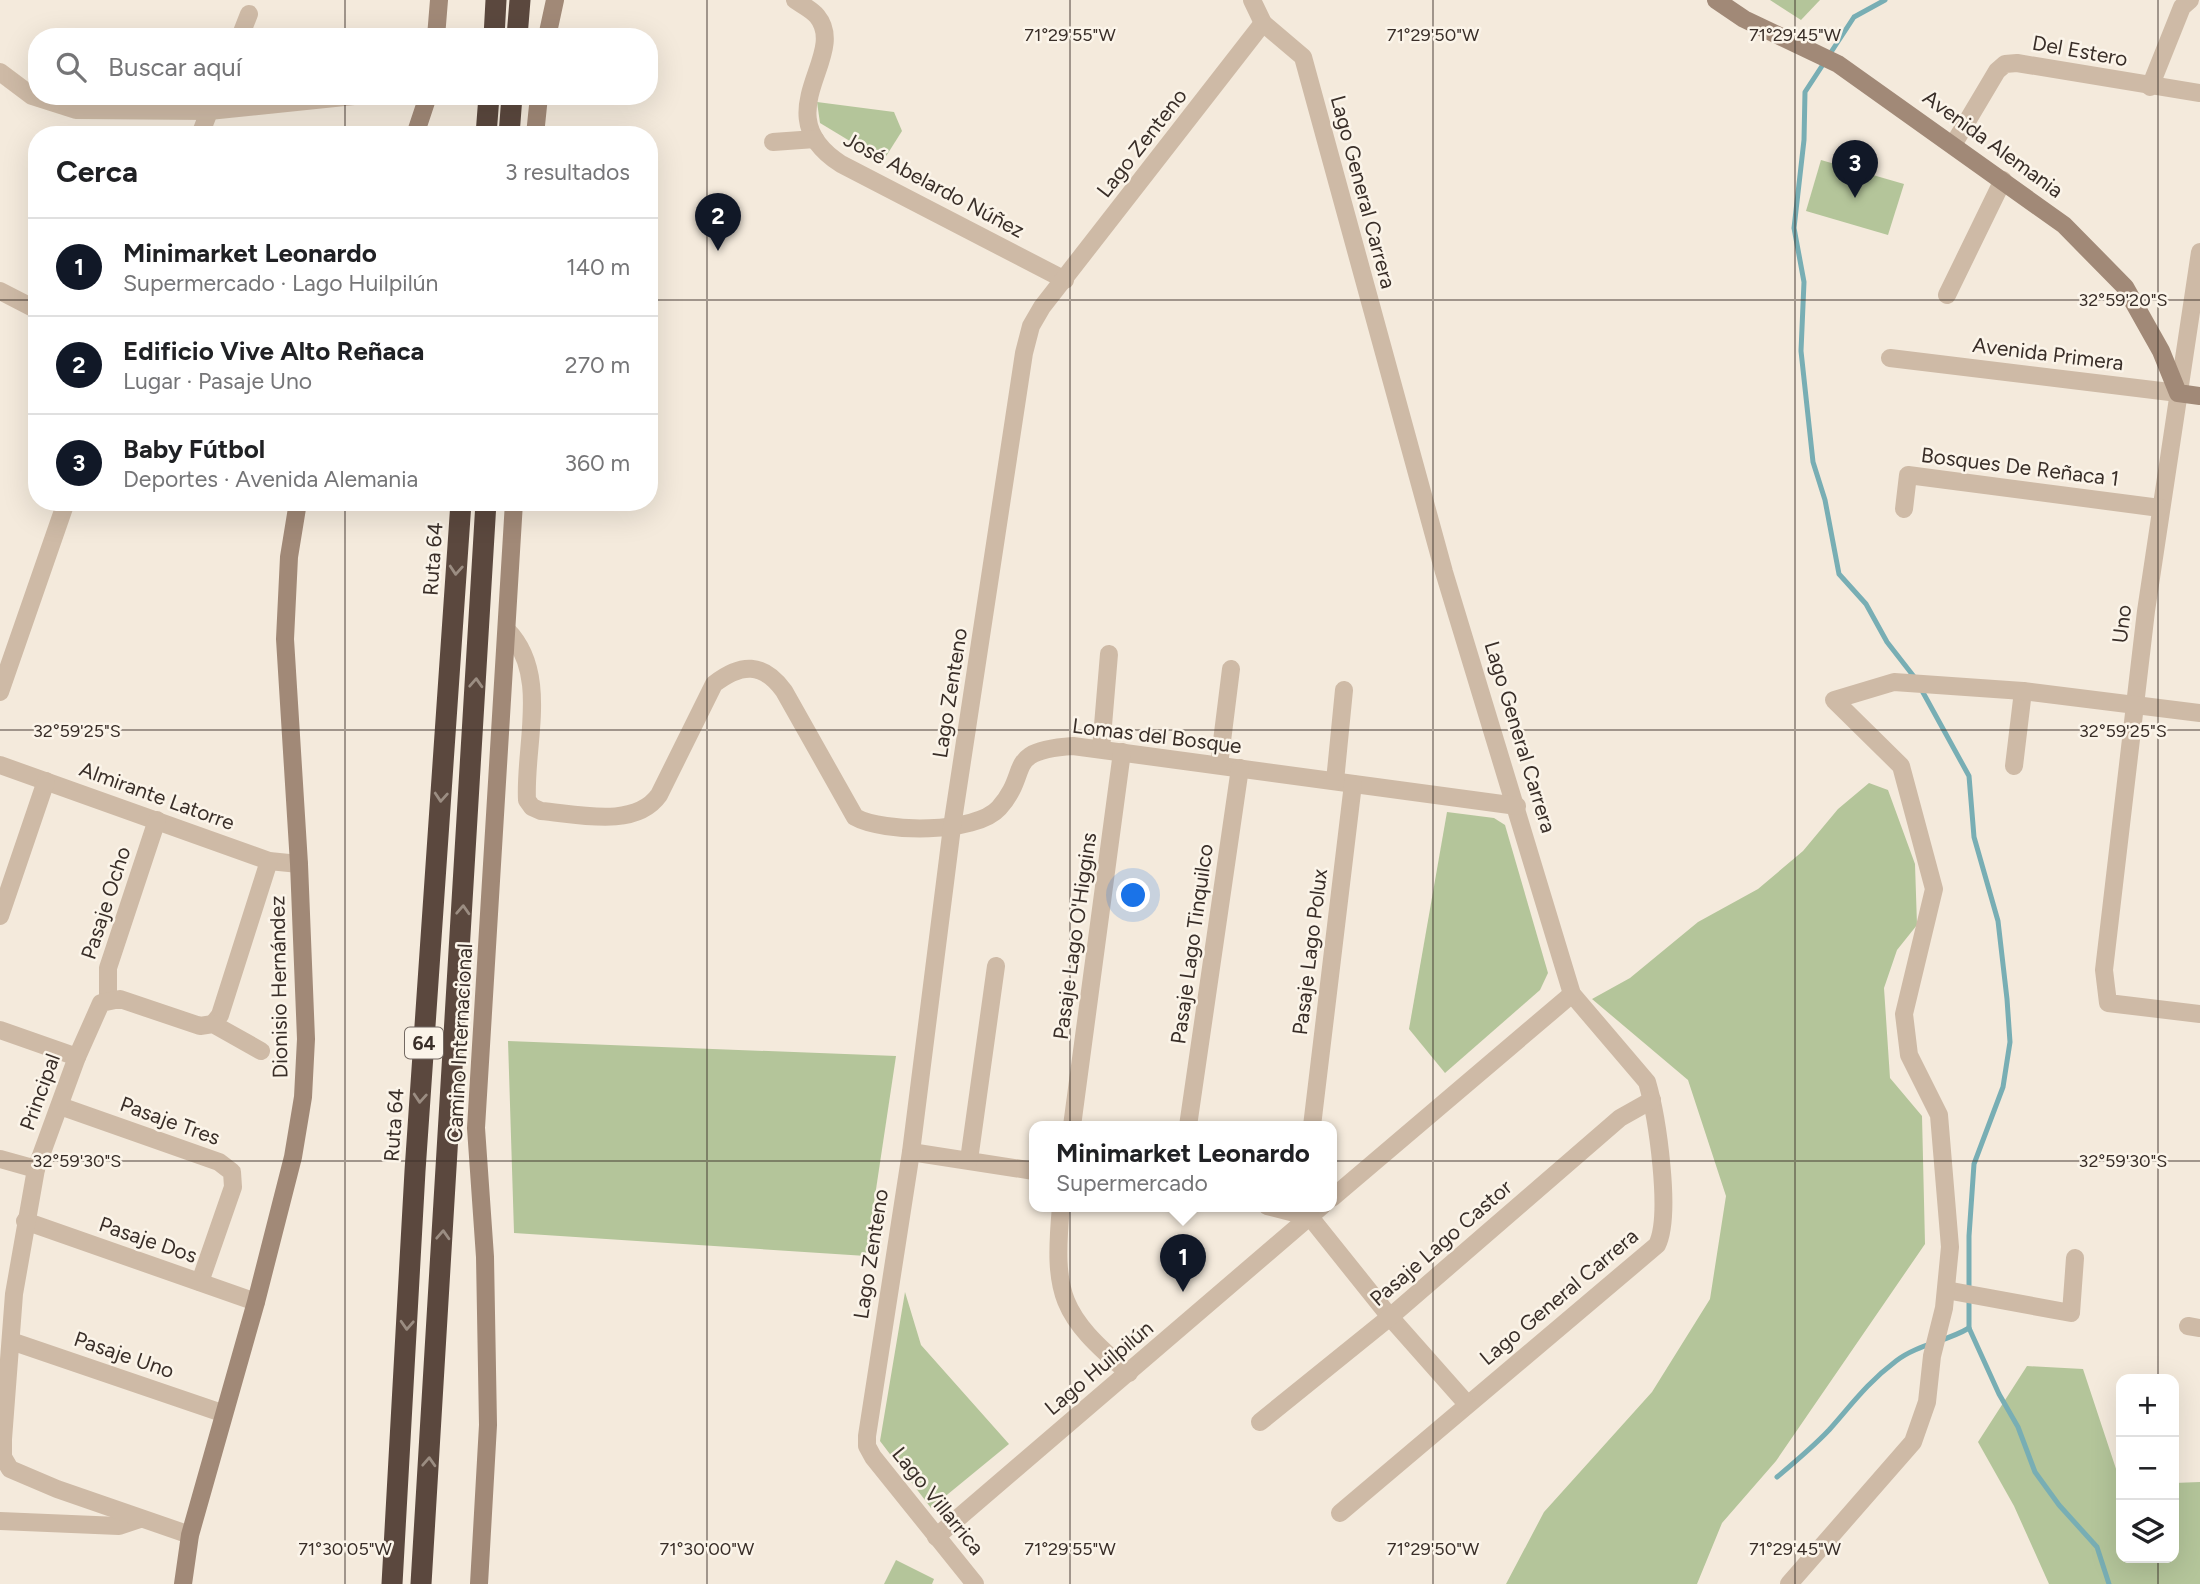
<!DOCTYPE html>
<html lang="es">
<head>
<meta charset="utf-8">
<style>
  :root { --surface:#fff; --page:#f2f2f2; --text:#202124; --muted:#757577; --line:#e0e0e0; --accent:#111827 }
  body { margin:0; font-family:Figtree,sans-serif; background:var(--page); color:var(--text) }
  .controls { position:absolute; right:21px; bottom:21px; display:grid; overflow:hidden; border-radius:14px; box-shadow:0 7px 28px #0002 }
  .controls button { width:63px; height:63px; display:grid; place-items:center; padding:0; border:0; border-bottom:2px solid var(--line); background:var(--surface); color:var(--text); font:35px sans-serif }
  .you { position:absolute; left:1134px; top:896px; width:24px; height:24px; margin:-18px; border:5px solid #fff; border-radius:50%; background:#1a73e8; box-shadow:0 0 0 10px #1a73e833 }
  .badge { display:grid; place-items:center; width:46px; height:46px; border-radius:50%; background:var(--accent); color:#fff; font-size:23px; font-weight:700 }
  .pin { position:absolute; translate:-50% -58px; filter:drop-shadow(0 2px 4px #0008) }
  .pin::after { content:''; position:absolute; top:37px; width:24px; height:21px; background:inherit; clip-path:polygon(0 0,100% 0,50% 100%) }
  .popup { position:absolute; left:1029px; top:1121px; width:308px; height:91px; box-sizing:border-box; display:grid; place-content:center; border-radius:14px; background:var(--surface); filter:drop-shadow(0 2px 5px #0005); font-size:23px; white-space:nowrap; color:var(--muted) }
  .popup b { font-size:26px; color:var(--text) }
  .popup::after { content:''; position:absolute; left:50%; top:100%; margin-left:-14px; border:14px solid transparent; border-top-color:var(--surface) }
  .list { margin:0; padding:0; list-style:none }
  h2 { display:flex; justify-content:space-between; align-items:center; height:91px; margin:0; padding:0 28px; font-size:30px }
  h2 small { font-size:23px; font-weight:400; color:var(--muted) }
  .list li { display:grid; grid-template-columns:46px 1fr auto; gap:21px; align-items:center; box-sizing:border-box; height:98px; padding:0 28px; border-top:2px solid var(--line) }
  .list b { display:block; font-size:26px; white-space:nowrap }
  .list p { margin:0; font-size:23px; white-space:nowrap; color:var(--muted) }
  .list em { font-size:23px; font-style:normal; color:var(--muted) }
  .icon { flex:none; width:38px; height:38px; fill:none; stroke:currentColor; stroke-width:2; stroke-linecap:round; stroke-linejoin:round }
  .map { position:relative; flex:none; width:2200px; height:1584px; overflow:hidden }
  .search { position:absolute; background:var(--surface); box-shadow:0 7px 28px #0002; left:28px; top:28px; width:630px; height:77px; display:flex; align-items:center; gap:18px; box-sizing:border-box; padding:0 24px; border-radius:28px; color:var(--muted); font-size:26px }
  .panel { position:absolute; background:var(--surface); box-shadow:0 7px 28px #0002; left:28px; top:126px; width:630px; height:385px; border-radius:28px }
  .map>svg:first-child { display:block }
  .green { fill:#b4c59a }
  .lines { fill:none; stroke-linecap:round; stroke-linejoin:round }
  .stream { stroke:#78aeb4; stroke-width:5 }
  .street { stroke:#cebaa6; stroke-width:18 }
  .secondary { stroke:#a18977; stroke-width:18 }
  .highway { stroke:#5b483e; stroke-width:21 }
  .oneway { stroke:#9b8d82 }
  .ticks { fill:none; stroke:#392e28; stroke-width:2; stroke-opacity:0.45 }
  .labels { text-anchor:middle; stroke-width:5; stroke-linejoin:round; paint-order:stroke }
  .shield { fill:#fbf4e9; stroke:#736962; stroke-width:2 }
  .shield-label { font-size:19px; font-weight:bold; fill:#392e28 }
  .street-label { font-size:21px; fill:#392e28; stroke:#fbf4e9 }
  .ticks-label { font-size:18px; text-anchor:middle; fill:#392e28; stroke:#fbf4e9; stroke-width:5; stroke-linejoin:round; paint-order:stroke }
</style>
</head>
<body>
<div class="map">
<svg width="2200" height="1584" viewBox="0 0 2200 1584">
  <rect width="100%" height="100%" fill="#f4eadc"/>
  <g class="green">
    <polygon points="1770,0 1820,0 1801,20"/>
    <polygon points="817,102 894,112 902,131 883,161 820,123"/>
    <polygon points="1821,160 1904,184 1888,235 1806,211"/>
    <polygon points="1869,783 1888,790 1915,864 1917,925 1897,950 1884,988 1890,1078 1922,1116 1925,1244 1776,1461 1722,1523 1697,1584 1506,1584 1544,1512 1652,1392 1710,1299 1726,1196 1688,1080 1592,999 1630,978 1698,922 1758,889 1803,851 1838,809"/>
    <polygon points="1447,812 1494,818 1505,825 1548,973 1540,990 1445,1073 1409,1029"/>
    <polygon points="508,1041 896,1056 866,1256 514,1233"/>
    <polygon points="905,1292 921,1345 1009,1444 931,1508 880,1441"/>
    <polygon points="2027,1366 2083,1369 2121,1484 2121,1558 2174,1558 2174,1483 2200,1482 2200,1584 2049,1584 2014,1506 1978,1442"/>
    <polygon points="896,1560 934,1579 932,1584 884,1584"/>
  </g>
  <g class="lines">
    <g class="stream">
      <polyline points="1885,0 1854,17 1805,92 1804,140 1794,228 1804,282 1801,351 1813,462 1825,500 1839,574 1866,604 1887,642 1915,678"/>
      <polyline points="1920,687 1969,776 1974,837 1998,921 2007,999 2010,1042 2003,1087 1974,1164 1969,1236 1969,1328 1999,1394 2018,1427 2035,1472 2059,1505 2097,1547 2109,1584"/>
      <path d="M1777,1477c18,-15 36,-30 52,-47 23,-26 39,-48 67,-69 22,-17 50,-19 73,-33"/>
    </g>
    <g class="street">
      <path d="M795,0c7,5 16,9 22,16 33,40 -54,98 24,148l224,116"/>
      <path d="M1252,0l11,23 40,34 141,515 128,422 75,88c10,34 25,133 10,163l-317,268"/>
      <polyline points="240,37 249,14"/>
      <polyline points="0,72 32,96 76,110 209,111 354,96"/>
      <polyline points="2150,87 2182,7 2190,0"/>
      <polyline points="200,135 215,96"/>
      <polyline points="773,142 815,139"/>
      <polyline points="1953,145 1997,71 2005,64 2017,63 2200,93"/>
      <polyline points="2200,252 2146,611 2104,970 2108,1003 2200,1014"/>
      <polyline points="0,291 37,310"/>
      <polyline points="1947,295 2003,180"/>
      <polyline points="1890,358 2178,393"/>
      <polyline points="1904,509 1908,475 2160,508"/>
      <path d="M507,630c43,44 17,115 20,170l5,7 9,4c36,3 94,18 118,-16l55,-111c27,-21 49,-22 70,7l71,126c28,16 121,17 144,-9 33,-37 3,-57 74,-62l444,60"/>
      <polyline points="0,692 66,502"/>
      <polyline points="1101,749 1109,654"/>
      <polyline points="0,765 269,861 299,864"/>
      <polyline points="1219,765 1231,669"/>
      <polyline points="2014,766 2023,691"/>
      <polyline points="1335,781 1344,690"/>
      <polyline points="0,916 46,781"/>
      <polyline points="108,1000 108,968 157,820"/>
      <polyline points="213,1024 220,1015 269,861"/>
      <polyline points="0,1030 77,1057"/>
      <polyline points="60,1106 219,1162 232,1172 233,1187 200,1282"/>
      <polyline points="1072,1126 1122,752"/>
      <polyline points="1188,1126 1240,768"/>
      <polyline points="1312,1126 1353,784"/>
      <polyline points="911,1152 1034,1171"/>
      <polyline points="0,1159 36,1169"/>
      <polyline points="969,1160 996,966"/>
      <polyline points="1332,1198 1572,994"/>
      <path d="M1061,1206c-8,89 -1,109 68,167"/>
      <polyline points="1267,1206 1310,1217 1390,1317 1467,1404"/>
      <polyline points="25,1221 256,1302"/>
      <polyline points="1946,1290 2071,1313 2075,1258"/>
      <polyline points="2188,1326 2200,1328"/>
      <polyline points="11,1341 222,1413"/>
      <polyline points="1260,1422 1390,1317 1620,1118 1652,1100"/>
      <polyline points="0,1521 119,1526 140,1519"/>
      <polyline points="190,1535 57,1489 10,1469 3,1457 3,1439 14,1294 36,1169 77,1057 101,1003 120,999 200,1026 213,1024 261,1051"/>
      <polyline points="936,1537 1322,1206"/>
      <polyline points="975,1584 873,1457 867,1446 867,1436 911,1152 952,827 1024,353 1031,326 1042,307 1263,23"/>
      <polyline points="1789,1584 1913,1442 1927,1402 1932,1356 1944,1308 1950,1247 1939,1115 1909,1055 1904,1014 1934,889 1901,766 1834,700 1894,682 2023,691 2200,713"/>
    </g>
    <g class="secondary">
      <polyline points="1716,0 1744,19 1838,64 2064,225 2125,287 2161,351 2178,393 2200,396"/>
      <polyline points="436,37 439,0"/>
      <polyline points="547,37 555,0"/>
      <polyline points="415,135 428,96"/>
      <polyline points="535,135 539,96"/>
      <polyline points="183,1584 190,1535 256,1302 293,1157 303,1097 306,1039 299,864 285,639 289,557 298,502"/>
      <polyline points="479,1584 488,1425 485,1257 476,1128 514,502"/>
    </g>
    <g class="highway">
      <polyline points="494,37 496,0"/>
      <polyline points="517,37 520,0"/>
      <polyline points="486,135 489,96"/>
      <polyline points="509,135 512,96"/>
      <polyline points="392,1584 415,1171 461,502"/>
      <polyline points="421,1584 486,502"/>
    </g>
  </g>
  <defs><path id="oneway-chevron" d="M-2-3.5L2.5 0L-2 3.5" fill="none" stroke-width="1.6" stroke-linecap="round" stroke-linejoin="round" transform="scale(1.75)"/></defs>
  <g class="oneway">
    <use href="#oneway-chevron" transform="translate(456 570) rotate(94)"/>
    <use href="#oneway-chevron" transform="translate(476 683) rotate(-87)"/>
    <use href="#oneway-chevron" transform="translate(441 797) rotate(94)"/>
    <use href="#oneway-chevron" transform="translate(463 910) rotate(-87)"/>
    <use href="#oneway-chevron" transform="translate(420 1098) rotate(94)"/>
    <use href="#oneway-chevron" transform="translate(443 1235) rotate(-87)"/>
    <use href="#oneway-chevron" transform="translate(407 1325) rotate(93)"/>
    <use href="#oneway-chevron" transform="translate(429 1462) rotate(-87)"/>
  </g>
  <path class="ticks" d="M345,0v37M707,0v1584M1070,0v1584M1433,0v1584M1795,0v1584M2158,0v1379M345,96v39M0,300h37M649,300h1551M345,502v1082M0,730h2200M0,1161h2200M2158,1558v26"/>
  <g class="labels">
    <rect class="shield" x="405" y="1027.5" width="38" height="31" rx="5"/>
    <g class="shield-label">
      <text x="424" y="1050">64</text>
    </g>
    <g class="street-label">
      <text transform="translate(2080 51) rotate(10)" y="7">Del Estero</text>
      <text transform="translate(1142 143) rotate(-52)" y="7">Lago Zenteno</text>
      <text transform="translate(1993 144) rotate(36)" y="7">Avenida Alemania</text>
      <text transform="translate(934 185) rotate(28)" y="7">José Abelardo Núñez</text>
      <text transform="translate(1363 192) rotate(75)" y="7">Lago General Carrera</text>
      <text transform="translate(2048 354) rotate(7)" y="7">Avenida Primera</text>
      <text transform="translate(2020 467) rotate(7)" y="7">Bosques De Reñaca 1</text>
      <text transform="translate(433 559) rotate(-86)" y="7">Ruta 64</text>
      <text transform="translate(2122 624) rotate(-83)" y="7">Uno</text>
      <text transform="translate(950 693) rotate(-81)" y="7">Lago Zenteno</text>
      <text transform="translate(1157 736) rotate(7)" y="7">Lomas del Bosque</text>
      <text transform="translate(1520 737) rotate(73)" y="7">Lago General Carrera</text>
      <text transform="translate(157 796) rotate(20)" y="7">Almirante Latorre</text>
      <text transform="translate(106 903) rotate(-72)" y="7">Pasaje Ocho</text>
      <text transform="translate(1075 936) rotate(-82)" y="7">Pasaje Lago O'Higgins</text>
      <text transform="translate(1192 944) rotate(-82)" y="7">Pasaje Lago Tinquilco</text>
      <text transform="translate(1310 952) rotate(-83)" y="7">Pasaje Lago Polux</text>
      <text transform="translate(279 987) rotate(-91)" y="7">Dionisio Hernández</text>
      <text transform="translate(460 1043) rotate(-87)" y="7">Camino Internacional</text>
      <text transform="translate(40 1092) rotate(-70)" y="7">Principal</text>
      <text transform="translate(170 1121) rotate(20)" y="7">Pasaje Tres</text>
      <text transform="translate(394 1125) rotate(-86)" y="7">Ruta 64</text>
      <text transform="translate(148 1240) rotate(19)" y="7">Pasaje Dos</text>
      <text transform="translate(1441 1243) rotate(-41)" y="7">Pasaje Lago Castor</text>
      <text transform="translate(871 1254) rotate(-81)" y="7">Lago Zenteno</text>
      <text transform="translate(1559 1297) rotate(-40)" y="7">Lago General Carrera</text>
      <text transform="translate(124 1355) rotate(19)" y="7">Pasaje Uno</text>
      <text transform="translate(1099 1368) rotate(-40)" y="7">Lago Huilpilún</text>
      <text transform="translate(938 1501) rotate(51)" y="7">Lago Villarrica</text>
    </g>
  </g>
  <g class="ticks-label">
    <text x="1070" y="41">71°29'55"W</text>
    <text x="1433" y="41">71°29'50"W</text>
    <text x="1795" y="41">71°29'45"W</text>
    <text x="2123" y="306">32°59'20"S</text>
    <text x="77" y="737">32°59'25"S</text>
    <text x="2123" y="737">32°59'25"S</text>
    <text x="77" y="1167">32°59'30"S</text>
    <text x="2123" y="1167">32°59'30"S</text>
    <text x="345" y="1555">71°30'05"W</text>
    <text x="707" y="1555">71°30'00"W</text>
    <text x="1070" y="1555">71°29'55"W</text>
    <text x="1433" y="1555">71°29'50"W</text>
    <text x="1795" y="1555">71°29'45"W</text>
  </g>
</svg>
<div class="controls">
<button>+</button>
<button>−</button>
<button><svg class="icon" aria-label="layers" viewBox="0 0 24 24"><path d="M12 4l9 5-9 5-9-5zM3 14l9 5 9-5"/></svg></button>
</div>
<div class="you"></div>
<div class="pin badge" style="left:1183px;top:1292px">1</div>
<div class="popup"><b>Minimarket Leonardo</b>Supermercado</div>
<div class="pin badge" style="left:718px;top:251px">2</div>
<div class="pin badge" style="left:1855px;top:198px">3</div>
<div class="search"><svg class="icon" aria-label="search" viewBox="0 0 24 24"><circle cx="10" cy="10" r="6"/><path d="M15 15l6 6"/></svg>Buscar aquí</div>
<section class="panel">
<h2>Cerca<small>3 resultados</small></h2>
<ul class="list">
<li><span class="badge">1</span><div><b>Minimarket Leonardo</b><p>Supermercado · Lago Huilpilún</p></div><em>140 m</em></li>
<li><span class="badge">2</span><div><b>Edificio Vive Alto Reñaca</b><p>Lugar · Pasaje Uno</p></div><em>270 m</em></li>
<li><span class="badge">3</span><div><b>Baby Fútbol</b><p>Deportes · Avenida Alemania</p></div><em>360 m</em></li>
</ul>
</section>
</div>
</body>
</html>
